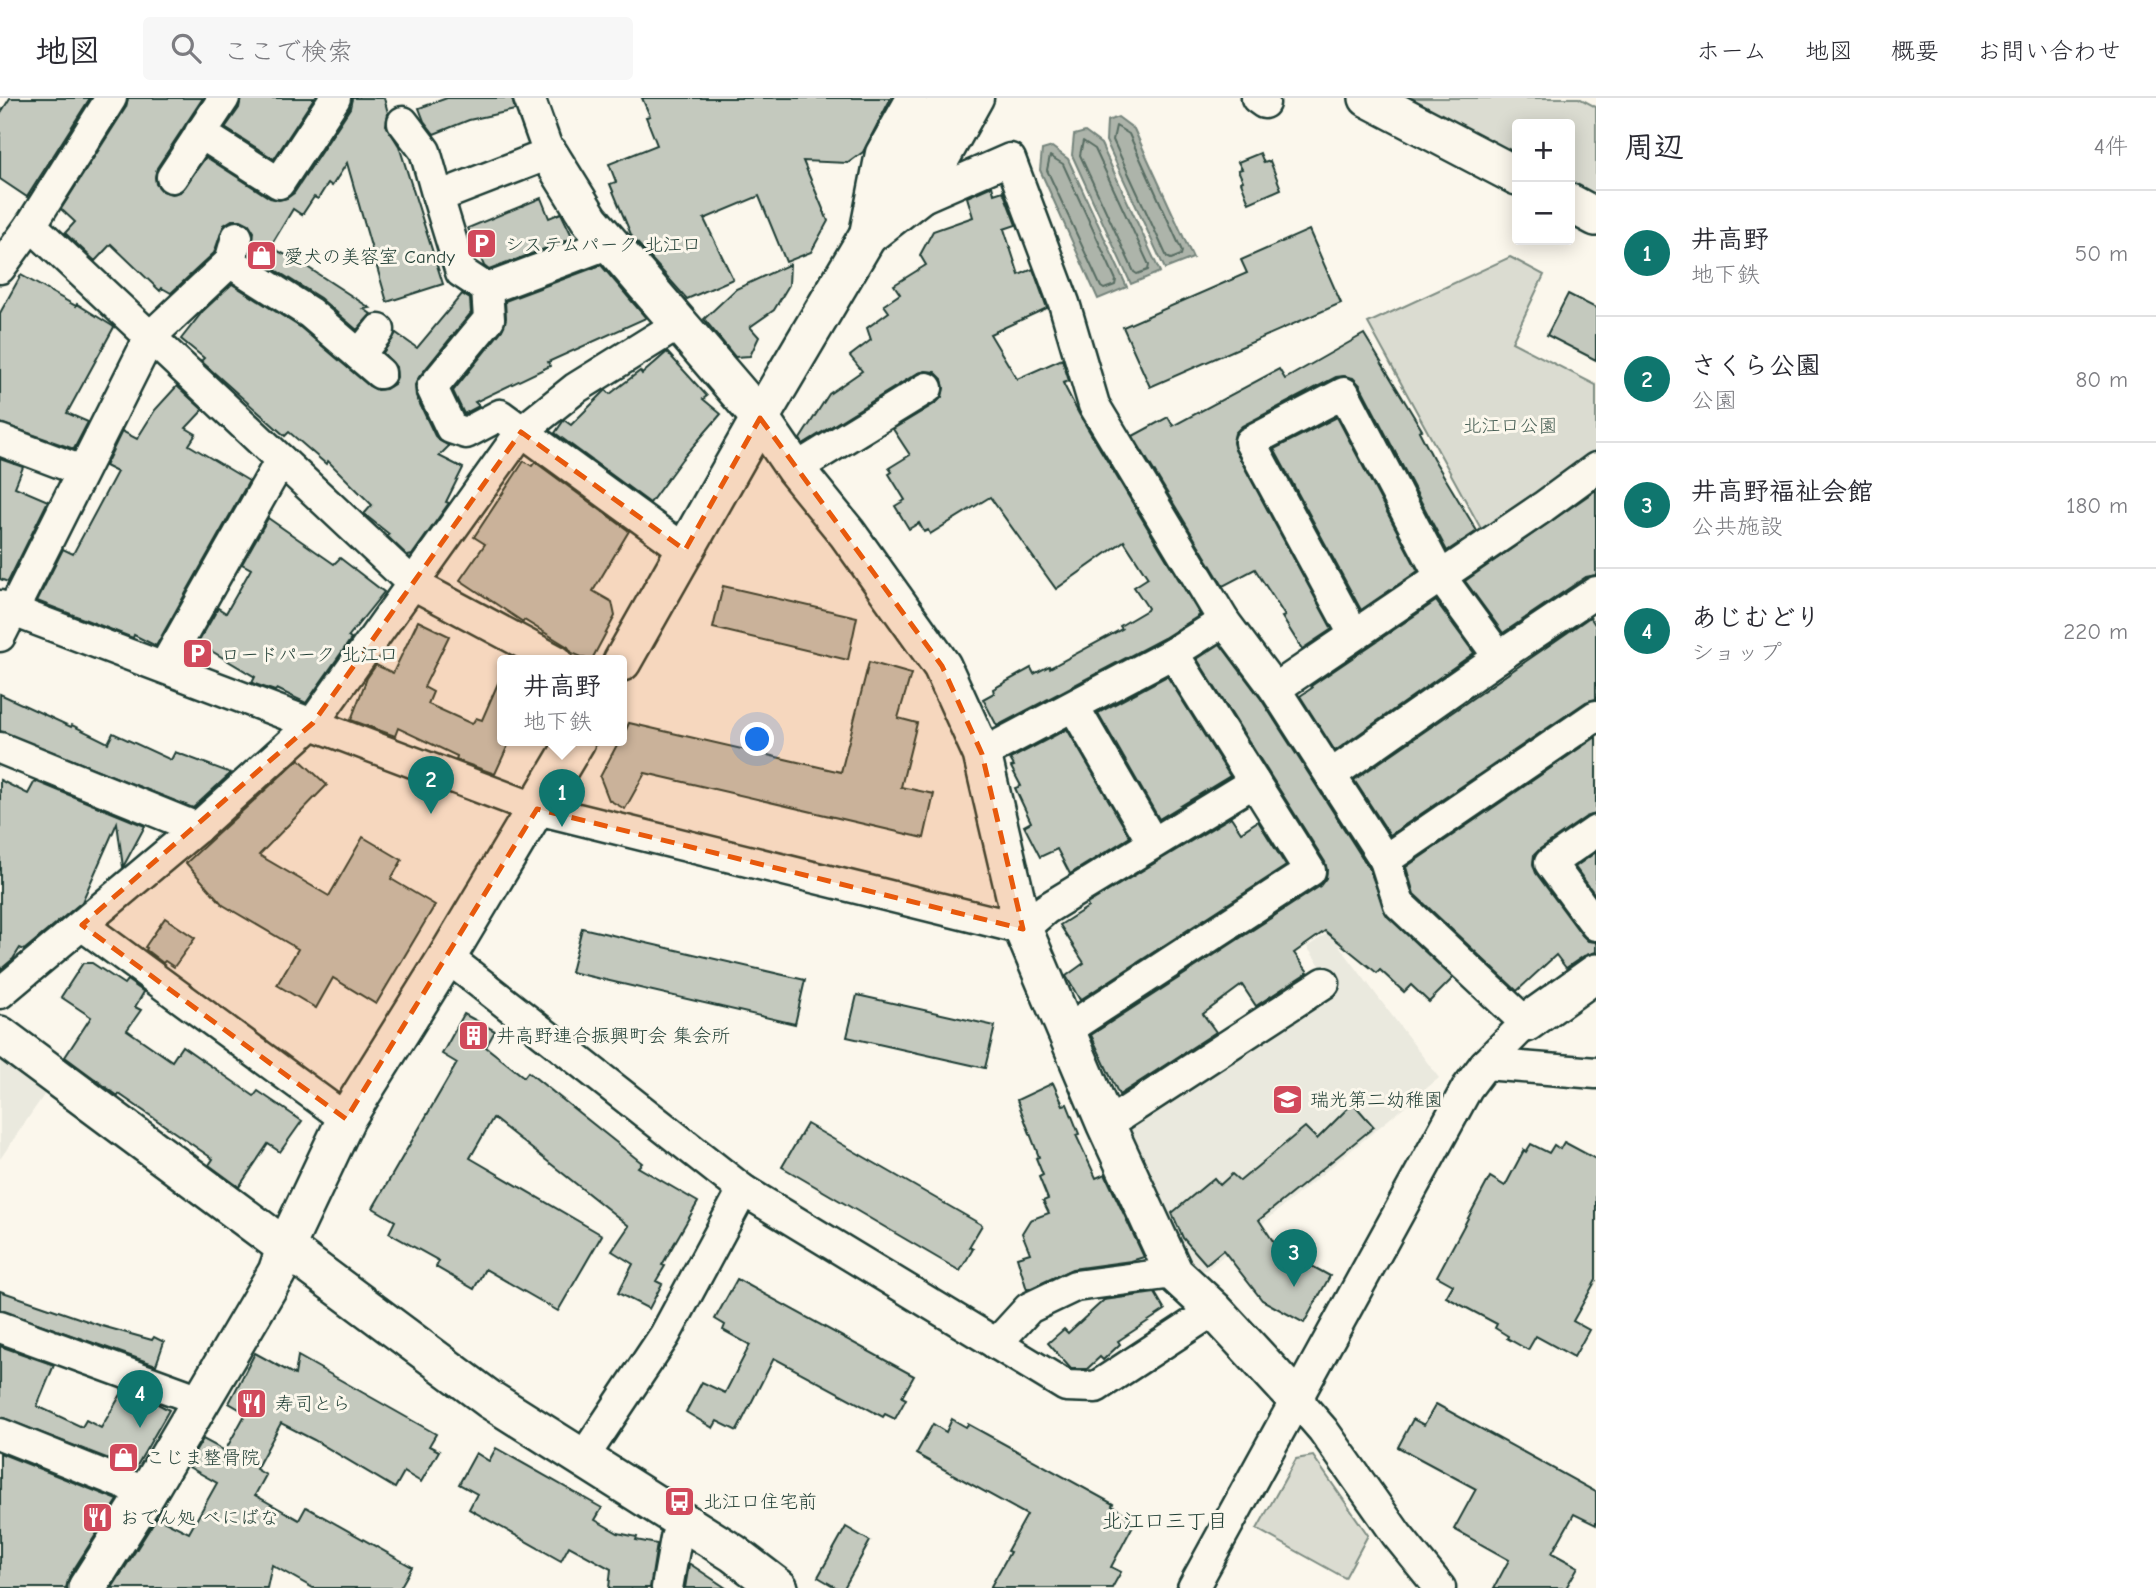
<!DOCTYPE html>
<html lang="ja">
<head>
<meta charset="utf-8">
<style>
  :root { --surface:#fff; --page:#f7f7f7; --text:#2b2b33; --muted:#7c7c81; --line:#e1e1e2; --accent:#0f766e }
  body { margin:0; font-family:"Comic Neue","Klee One",sans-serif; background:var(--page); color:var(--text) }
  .controls { position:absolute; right:21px; top:21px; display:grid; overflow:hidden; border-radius:7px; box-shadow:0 4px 18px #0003 }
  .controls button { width:63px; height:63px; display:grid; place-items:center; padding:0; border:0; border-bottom:2px solid var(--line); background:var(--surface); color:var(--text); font:35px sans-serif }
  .you { position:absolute; left:758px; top:642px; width:24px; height:24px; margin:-18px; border:5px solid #fff; border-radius:50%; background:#1a73e8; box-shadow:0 0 0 10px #1a73e833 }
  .badge { display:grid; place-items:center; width:46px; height:46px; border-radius:50%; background:var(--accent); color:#fff; font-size:23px; font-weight:700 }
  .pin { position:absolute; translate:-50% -58px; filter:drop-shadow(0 2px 4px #0008) }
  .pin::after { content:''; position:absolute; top:37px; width:24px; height:21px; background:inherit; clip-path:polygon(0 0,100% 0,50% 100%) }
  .popup { position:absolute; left:497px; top:557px; width:130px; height:91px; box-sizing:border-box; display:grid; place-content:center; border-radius:7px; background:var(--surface); filter:drop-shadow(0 2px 5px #0005); font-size:23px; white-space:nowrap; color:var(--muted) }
  .popup b { font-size:26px; color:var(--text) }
  .popup::after { content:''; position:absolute; left:50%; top:100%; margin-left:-14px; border:14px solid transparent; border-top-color:var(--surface) }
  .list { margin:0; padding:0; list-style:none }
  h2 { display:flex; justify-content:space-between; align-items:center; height:91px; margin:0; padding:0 28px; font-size:30px }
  h2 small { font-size:23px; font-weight:400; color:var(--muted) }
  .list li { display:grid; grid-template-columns:46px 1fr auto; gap:21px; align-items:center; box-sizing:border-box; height:126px; padding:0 28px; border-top:2px solid var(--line) }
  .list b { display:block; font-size:26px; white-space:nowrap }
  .list p { margin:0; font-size:23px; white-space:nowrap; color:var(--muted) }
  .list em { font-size:23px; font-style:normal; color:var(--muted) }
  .icon { flex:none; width:38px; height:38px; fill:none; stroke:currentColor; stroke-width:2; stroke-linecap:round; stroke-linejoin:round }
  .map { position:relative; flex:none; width:1596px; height:1490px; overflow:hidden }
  header { display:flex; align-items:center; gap:42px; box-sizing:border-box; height:98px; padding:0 35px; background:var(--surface); border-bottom:2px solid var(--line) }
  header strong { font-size:33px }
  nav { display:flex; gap:38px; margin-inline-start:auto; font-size:24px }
  .search { width:490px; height:63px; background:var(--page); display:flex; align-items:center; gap:18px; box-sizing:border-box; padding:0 24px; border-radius:7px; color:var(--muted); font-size:26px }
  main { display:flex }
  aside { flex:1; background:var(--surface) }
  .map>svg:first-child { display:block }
  .built { fill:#eae9de }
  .green { fill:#dbdcd1; stroke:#7d8c82; stroke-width:2 }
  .water { fill:#adb4aa; stroke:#74847b; stroke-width:2 }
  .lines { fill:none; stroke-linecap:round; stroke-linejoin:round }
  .shore { stroke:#586d63; stroke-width:2 }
  .building { fill:#c4c9be; stroke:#1f3d34; stroke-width:2 }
  .minor-casing { stroke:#1f3d34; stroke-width:35 }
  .tertiary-casing { stroke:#1f3d34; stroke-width:42 }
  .minor { stroke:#fbf7ec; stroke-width:30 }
  .tertiary { stroke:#fbf7ec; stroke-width:37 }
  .marked { fill:#e8590c; fill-opacity:0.2; stroke:#e8590c; stroke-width:5; stroke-dasharray:14 9; stroke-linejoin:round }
  .labels { text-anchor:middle; stroke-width:6; stroke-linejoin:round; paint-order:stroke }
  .poi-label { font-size:19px; fill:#1f3d34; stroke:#fbf7ec; text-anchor:start }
  .park-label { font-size:19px; fill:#455d53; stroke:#fbf7ec }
  .neighbourhood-label { font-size:21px; fill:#1f3d34; stroke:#fbf7ec }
</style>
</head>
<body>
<header>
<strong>地図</strong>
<div class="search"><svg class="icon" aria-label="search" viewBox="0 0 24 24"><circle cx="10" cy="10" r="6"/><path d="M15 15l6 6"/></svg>ここで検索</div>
<nav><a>ホーム</a><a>地図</a><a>概要</a><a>お問い合わせ</a></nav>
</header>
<main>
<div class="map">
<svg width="1596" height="1490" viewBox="0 0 1596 1490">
  <rect width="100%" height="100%" fill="#fbf7ec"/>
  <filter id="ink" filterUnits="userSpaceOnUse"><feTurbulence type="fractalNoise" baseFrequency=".0143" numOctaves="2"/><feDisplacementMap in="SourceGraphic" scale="14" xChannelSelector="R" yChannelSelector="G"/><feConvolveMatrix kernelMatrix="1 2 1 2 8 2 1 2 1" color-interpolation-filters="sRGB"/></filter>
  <g filter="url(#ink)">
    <g class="built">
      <polygon points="1329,834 1439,980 1206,1172 1192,1172 1127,1023 1334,887 1307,849"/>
      <polygon points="0,959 46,994 0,1061"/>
    </g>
    <g class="green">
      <polygon points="1401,0 1579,0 1596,9 1596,102 1570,88 1570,26 1517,26 1517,60"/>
      <polygon points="1510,159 1544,177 1512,244 1596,287 1596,358 1485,438 1368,225"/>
      <polygon points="1313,1358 1368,1437 1345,1480 1257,1431 1296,1361"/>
    </g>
    <g class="water">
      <polygon points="1118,19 1134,31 1193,160 1165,171 1106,43 1107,23"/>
      <polygon points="1085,34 1101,46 1160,174 1131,186 1072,57 1074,37"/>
      <polygon points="1052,49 1068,61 1127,189 1098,201 1040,72 1042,52"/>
    </g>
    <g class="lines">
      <g class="shore">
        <polygon points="1116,28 1129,36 1182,153 1181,157 1171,161 1167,159 1113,42"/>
        <polygon points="1083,43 1095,51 1149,167 1148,172 1137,176 1134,174 1080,57"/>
        <polygon points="1050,58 1063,66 1116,182 1115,187 1104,191 1101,189 1047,72"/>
      </g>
    </g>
    <g class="building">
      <polygon points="10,0 90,0 27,99 0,81 0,16"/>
      <polygon points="128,0 203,0 157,70 155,79 156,86 162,93 172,96 180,94 206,59 270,100 279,102 287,100 294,95 350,10 352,0 384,0 388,15 386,27 399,48 443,186 387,204 347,65 332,88 328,85 318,101 314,99 302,117 293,111 270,149 298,163 370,210 364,211 371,216 357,232 320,200 250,156 254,134 249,126 241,122 232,122 224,127 214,155 171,195 162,190 160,193 111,146 95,163 65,135 75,124 61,111 126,9"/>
      <polygon points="241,0 314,0 274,61 225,30 239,10"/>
      <polygon points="447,0 512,0 515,12 469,22 434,36 424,23 419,10"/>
      <polygon points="642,0 891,0 863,54 848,65 803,63 828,123 811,154 786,164 759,98 704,121 733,181 687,201 632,139 610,86 616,84 609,66 657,47 646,19 650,18"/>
      <polygon points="1260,55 1264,65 1270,63 1281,91 1249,105 1241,84 1243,83 1238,72 1242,71 1238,64"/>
      <polygon points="992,88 994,96 1003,93 1016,127 1004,131 1019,177 1033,171 1047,210 990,236 1017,281 1062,261 1069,283 1063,285 1079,316 1200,517 1164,540 997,628 983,601 994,595 993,591 1031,570 1034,576 1049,568 1050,570 1122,531 1120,528 1147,512 1148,510 1134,489 1148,480 1124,443 1056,491 990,399 930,436 928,432 924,434 919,425 909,431 895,408 905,402 889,376 892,374 889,370 910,357 893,331 936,305 942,299 944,290 942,281 935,274 926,273 918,275 803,346 800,341 829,296 862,273 850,258 871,242 867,230 889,214 884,207 900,196 894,187 926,167 920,157 933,133 973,119 967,99"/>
      <polygon points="541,100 549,120 561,115 573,140 489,172 484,168 468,130"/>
      <polygon points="1309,132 1341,205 1150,289 1123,229 1247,175 1241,162"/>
      <polygon points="790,166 789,187 774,212 750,229 759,239 750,258 735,259 704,221 736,191"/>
      <polygon points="601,167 646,220 548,264 550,268 475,304 479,308 464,316 453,293 502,232 506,220 505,203"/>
      <polygon points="21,177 76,208 77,206 114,229 67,315 88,324 74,351 0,325 0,215"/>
      <polygon points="232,186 300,229 369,288 377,292 386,291 394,286 397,279 396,269 383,255 396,235 417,250 462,196 470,201 471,215 419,279 415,287 416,298 435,338 440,343 449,348 439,358 463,370 446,404 449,405 412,457 408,458 387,438 389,436 364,416 372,407 328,363 326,366 289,334 285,338 201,263 204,260 181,241 203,213"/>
      <polygon points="1568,196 1596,210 1596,262 1547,237"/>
      <polygon points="1364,236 1422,332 1419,333 1433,360 1477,433 1447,453 1360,287 1353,280 1344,278 1336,279 1242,328 1235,335 1233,344 1235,352 1332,531 1302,551 1282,519 1285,518 1255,471 1223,488 1133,338 1168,319 1173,328 1279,271 1285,281"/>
      <polygon points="667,254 707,298 703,301 721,316 682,361 650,405 555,335 564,322 571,327 606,292 610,296 640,273 642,276"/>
      <polygon points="177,288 203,312 186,330 196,336 189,347 249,383 156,548 134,537 133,540 37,503 63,451 73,456 117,374 105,368 122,333 137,341 155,312"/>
      <polygon points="1337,319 1418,473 1361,512 1274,351"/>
      <polygon points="0,361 23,369 15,389 48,403 8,484 0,481"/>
      <polygon points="524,363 532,368 535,364 629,433 593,493 612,504 615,518 591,563 572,555 568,549 524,522 523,524 460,482 485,446 474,439"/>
      <polygon points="1596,392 1596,477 1586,479 1503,535 1465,483"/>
      <polygon points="268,420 334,466 340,460 384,494 348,539 351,541 306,605 277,591 275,593 252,585 255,579 198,545 218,510 226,515 251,471 242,466"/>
      <polygon points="723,488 857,519 848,562 713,530"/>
      <polygon points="1436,503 1474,555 1335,653 1300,598 1312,590 1311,588"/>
      <polygon points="1590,519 1596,528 1596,601 1586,604 1390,737 1354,682"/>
      <polygon points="418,523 449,538 424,589 433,594 428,606 472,626 476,620 482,622 502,576 502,643 510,643 495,676 456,662 457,658 398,630 395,638 351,622 367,580 376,567 393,575"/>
      <polygon points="1220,546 1261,601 1369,770 1387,818 1453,880 1429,904 1411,887 1404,894 1380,872 1377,875 1325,833 1294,855 1308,874 1256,908 1242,887 1203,916 1216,934 1119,997 1091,937 1320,788 1326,780 1327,772 1325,764 1197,561"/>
      <polygon points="869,564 911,576 898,620 917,625 901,689 934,696 924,740 645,675 625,711 609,702 600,679 619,643 621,643 629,625 841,674"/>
      <polygon points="1167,578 1230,678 1159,721 1098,615"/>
      <polygon points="0,596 71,629 72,627 108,645 113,635 171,662 175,654 231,675 193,710 0,633"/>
      <polygon points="1067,631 1130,739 1070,776 1057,751 1040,759 1024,728 1031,724 1015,690 1021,688 1011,669 1014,668 1010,661"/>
      <polygon points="1596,639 1596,716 1586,719 1540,751 1534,757 1533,766 1536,775 1582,837 1588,843 1596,844 1596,854 1584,858 1566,870 1556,857 1517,893 1414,796 1406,769"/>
      <polygon points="299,661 327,687 259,757 329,798 363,739 402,762 391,781 435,807 376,906 333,880 316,910 277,887 298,851 223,807 186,765"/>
      <polygon points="0,682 28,696 35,683 145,728 123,769 117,725 82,804 24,852 20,850 13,861 0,872"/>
      <polygon points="1231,719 1241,734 1258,723 1286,768 1080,902 1066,878 1084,865 1060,827 1088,809 1087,806"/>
      <polygon points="1596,754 1596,798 1575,769"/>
      <polygon points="165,820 195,840 174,869 165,863 163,865 146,852 147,850 145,849"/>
      <polygon points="582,830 805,882 795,926 571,874"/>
      <polygon points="83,865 92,865 124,886 127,882 144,894 135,909 141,912 127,932 172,963 182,948 254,998 258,993 302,1023 280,1054 268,1046 239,1089 209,1067 213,1061 119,996 118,998 65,959 91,919 61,899"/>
      <polygon points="857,897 995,928 985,970 847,939"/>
      <polygon points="464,916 495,933 486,949 524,979 528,974 642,1065 638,1069 698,1104 662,1167 665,1168 656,1183 662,1186 649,1211 618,1195 633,1166 612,1153 629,1128 493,1020 470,1060 602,1137 558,1213 485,1171 474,1191 436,1169 439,1163 389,1135 395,1123 373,1110 457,965 442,956"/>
      <polygon points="1053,985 1063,1007 1067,1006 1079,1036 1076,1037 1096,1080 1105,1076 1144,1159 1131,1163 1072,1171 1027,1192 1017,1159 1030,1155 1022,1135 1030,1122 1049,1115 1043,1103 1048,1101 1039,1079 1043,1077 1036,1060 1039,1059 1017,1002"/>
      <polygon points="1353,1005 1374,1029 1259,1122 1277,1149 1330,1178 1304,1225 1262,1202 1223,1152 1206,1166 1183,1140 1172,1115 1214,1080 1220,1087 1232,1076 1240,1083 1305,1029 1317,1041"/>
      <polygon points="807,1026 982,1127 969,1149 973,1151 960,1173 782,1069"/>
      <polygon points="1564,1044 1596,1061 1596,1182 1573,1223 1589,1232 1574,1259 1536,1238 1528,1252 1507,1240 1508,1238 1495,1230 1497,1226 1446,1199 1453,1187 1437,1178 1490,1079 1505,1088 1524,1052 1526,1054 1531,1046 1549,1055 1554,1047 1560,1051"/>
      <polygon points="737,1181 914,1278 902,1299 906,1301 895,1321 885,1316 883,1319 774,1260 737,1333 717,1323 713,1330 686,1314 702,1284 725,1295 750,1247 723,1232 725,1227 715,1221"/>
      <polygon points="0,1193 102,1228 152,1242 154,1239 164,1244 156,1267 0,1212"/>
      <polygon points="1155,1195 1165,1212 1118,1243 1120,1246 1103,1262 1100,1259 1087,1271 1071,1271 1048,1245 1064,1231 1068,1235 1104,1202"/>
      <polygon points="0,1248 54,1267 37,1308 82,1329 86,1322 101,1330 123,1293 156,1305 169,1312 135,1371 0,1319"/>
      <polygon points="255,1255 295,1277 298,1258 436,1336 429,1348 439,1353 421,1384 404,1374 395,1390 314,1342 281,1325 256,1371 266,1377 255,1397 299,1422 306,1409 412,1469 400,1490 313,1490 272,1467 267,1490 112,1490 157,1419 189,1435 217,1385 187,1368 203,1341 225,1353 246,1315 229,1305"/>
      <polygon points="1436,1306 1596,1394 1596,1427 1574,1416 1552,1455 1578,1469 1566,1490 1494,1490 1509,1462 1454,1431 1476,1391 1398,1349 1413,1321 1424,1327"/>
      <polygon points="952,1321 966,1329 968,1326 1113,1406 1112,1408 1136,1422 1111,1469 1121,1474 1112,1490 990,1490 1010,1454 1007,1453 1027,1417 916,1356 933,1326 946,1334"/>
      <polygon points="496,1350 602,1410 595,1422 618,1435 637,1439 636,1442 657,1446 650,1490 609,1490 611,1471 569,1448 561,1463 469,1411 477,1396 459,1386 476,1355 489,1363"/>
      <polygon points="0,1355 118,1402 69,1479 66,1490 0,1490"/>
      <polygon points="846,1429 870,1443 844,1490 837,1490 818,1479"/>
      <polygon points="689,1466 690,1466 726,1490 685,1490"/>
    </g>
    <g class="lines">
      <defs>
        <g id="minor">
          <polyline points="529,0 549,56 438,99 461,174 487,191 489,221 432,290 451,330 466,335 500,317 685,452"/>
          <polyline points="1257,0 1264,5"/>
          <polyline points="403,24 425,53 438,99"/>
          <polyline points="200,35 279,85 335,0"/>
          <polyline points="172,79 224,0"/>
          <polyline points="923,99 1010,61 1064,205 1094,307 1224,523 1275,591 1385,762 1399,806 1526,925 1485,966 1467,990 1193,1490"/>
          <polyline points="31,127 413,486 557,563"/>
          <polyline points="866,131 881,55 912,0"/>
          <polyline points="872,139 923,99 978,0"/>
          <polyline points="230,164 310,215 380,275"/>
          <polyline points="0,170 31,127 111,0"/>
          <polyline points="487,191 610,145"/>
          <polyline points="359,257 379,232"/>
          <polyline points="0,342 82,373"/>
          <polyline points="795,371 927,290"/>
          <polyline points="0,508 537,711 1023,831 1046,811 1254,684"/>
          <polyline points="1354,536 1250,344 1344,295 1440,478 1499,559"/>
          <polyline points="0,538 150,239 230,164 237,139"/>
          <polyline points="164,569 281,362"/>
          <polyline points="1275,591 1543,409 1596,370"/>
          <polyline points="1074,609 1153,745"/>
          <polyline points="0,650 197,730"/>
          <polyline points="982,656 1173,555 1224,523"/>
          <polyline points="1331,677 1499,559 1596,494"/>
          <polyline points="1596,733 1550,765 1596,827"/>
          <polyline points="1385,762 1596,618"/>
          <polyline points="82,827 346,1021"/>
          <polyline points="447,859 743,1092 1066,1288 1096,1289 1214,1212"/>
          <polyline points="0,895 197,730 313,625 521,334 576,290 679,226"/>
          <polyline points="1066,932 1310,773 1173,555"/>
          <polyline points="1485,966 1596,975"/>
          <polyline points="1106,1027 1324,885"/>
          <polyline points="0,1229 200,1302"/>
          <polyline points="996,1246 1029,1210 1075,1188 1174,1175"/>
          <polyline points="1297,1302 1323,1332 1397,1437 1440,1490"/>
          <polyline points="0,1336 147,1395"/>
          <polyline points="583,1360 665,1237 743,1092"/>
          <polyline points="667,1490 676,1440 683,1423"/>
        </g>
        <g id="tertiary">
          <polyline points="1368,0 1517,78"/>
          <polyline points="549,56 590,122 760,320 795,371 847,435 942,568 982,656 1023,831 1106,1027 1174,1175 1214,1212 1297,1302"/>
          <polyline points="1570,105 1596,119"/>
          <polyline points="622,564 760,320 949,0"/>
          <polyline points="1526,925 1596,875"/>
          <polyline points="0,937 489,1301 733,1455 779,1490"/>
          <polyline points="87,1490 147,1395 277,1174 286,1148 346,1021 447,859 576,643"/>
        </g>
      </defs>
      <use href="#minor" class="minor-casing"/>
      <use href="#tertiary" class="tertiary-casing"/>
      <use href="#minor" class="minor"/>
      <use href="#tertiary" class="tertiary"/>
    </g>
  </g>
  <path class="marked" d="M760,320l182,248 40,88 41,175 -486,-120 -191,310 -264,-194 231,-202 208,-291 164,118z"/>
  <defs>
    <symbol id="parking-square" viewBox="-11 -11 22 22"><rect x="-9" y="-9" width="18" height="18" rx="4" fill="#d1495b" stroke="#fbf7ec"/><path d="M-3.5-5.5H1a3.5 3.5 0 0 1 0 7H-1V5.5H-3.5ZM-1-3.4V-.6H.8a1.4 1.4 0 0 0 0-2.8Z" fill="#fff"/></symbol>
    <symbol id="shop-square" viewBox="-11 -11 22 22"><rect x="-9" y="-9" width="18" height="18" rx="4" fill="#d1495b" stroke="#fbf7ec"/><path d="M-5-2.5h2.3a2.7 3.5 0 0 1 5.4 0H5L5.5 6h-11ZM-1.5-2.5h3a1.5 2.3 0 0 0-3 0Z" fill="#fff"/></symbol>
    <symbol id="building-square" viewBox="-11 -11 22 22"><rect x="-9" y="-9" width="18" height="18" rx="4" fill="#d1495b" stroke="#fbf7ec"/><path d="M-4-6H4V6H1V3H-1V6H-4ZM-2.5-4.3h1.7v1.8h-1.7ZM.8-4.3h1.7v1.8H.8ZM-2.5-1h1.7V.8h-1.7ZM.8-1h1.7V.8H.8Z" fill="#fff"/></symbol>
    <symbol id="school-square" viewBox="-11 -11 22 22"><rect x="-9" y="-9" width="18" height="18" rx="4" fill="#d1495b" stroke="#fbf7ec"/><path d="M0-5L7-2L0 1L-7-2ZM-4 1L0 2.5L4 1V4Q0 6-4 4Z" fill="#fff"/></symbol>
    <symbol id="restaurant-square" viewBox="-11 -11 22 22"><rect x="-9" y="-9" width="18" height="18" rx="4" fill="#d1495b" stroke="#fbf7ec"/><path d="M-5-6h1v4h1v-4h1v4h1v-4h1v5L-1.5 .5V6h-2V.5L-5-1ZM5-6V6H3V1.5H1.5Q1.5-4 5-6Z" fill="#fff"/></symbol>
    <symbol id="bus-square" viewBox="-11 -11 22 22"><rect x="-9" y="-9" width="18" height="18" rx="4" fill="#d1495b" stroke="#fbf7ec"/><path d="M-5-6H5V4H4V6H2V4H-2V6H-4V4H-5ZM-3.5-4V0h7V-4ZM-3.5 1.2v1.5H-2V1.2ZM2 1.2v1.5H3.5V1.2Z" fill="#fff"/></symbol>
  </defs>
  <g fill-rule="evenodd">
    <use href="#parking-square" x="464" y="128" width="35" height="35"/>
    <use href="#shop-square" x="244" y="140" width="35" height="35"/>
    <use href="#parking-square" x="180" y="538" width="35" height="35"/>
    <use href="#building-square" x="456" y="920" width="35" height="35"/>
    <use href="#school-square" x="1270" y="984" width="35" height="35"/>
    <use href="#restaurant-square" x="234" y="1288" width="35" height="35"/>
    <use href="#shop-square" x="106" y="1342" width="35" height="35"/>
    <use href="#bus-square" x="662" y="1386" width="35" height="35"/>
    <use href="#restaurant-square" x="80" y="1402" width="35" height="35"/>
  </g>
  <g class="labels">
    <g class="poi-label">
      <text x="505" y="153">システムパーク 北江口</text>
      <text x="284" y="165">愛犬の美容室 Candy</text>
      <text x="221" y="563">ロードパーク 北江口</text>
      <text x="496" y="944">井高野連合振興町会 集会所</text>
      <text x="1310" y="1008">瑞光第二幼稚園</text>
      <text x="275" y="1312">寿司とら</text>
      <text x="146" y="1366">こじま整骨院</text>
      <text x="703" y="1410">北江口住宅前</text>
      <text x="120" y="1426">おでん処 べにばな</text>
    </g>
    <g class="park-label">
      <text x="1510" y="334">北江口公園</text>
    </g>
    <g class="neighbourhood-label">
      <text x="1165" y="1430">北江口三丁目</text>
    </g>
  </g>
</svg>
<div class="controls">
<button>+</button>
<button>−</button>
</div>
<div class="you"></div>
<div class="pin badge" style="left:562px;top:729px">1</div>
<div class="popup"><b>井高野</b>地下鉄</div>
<div class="pin badge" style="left:431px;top:716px">2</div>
<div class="pin badge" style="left:1294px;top:1189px">3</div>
<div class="pin badge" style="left:140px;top:1330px">4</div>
</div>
<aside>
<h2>周辺<small>4件</small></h2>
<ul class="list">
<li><span class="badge">1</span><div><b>井高野</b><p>地下鉄</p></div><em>50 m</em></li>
<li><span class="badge">2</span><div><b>さくら公園</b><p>公園</p></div><em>80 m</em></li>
<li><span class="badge">3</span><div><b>井高野福祉会館</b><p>公共施設</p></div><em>180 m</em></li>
<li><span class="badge">4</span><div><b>あじむどり</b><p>ショップ</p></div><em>220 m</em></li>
</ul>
</aside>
</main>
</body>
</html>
